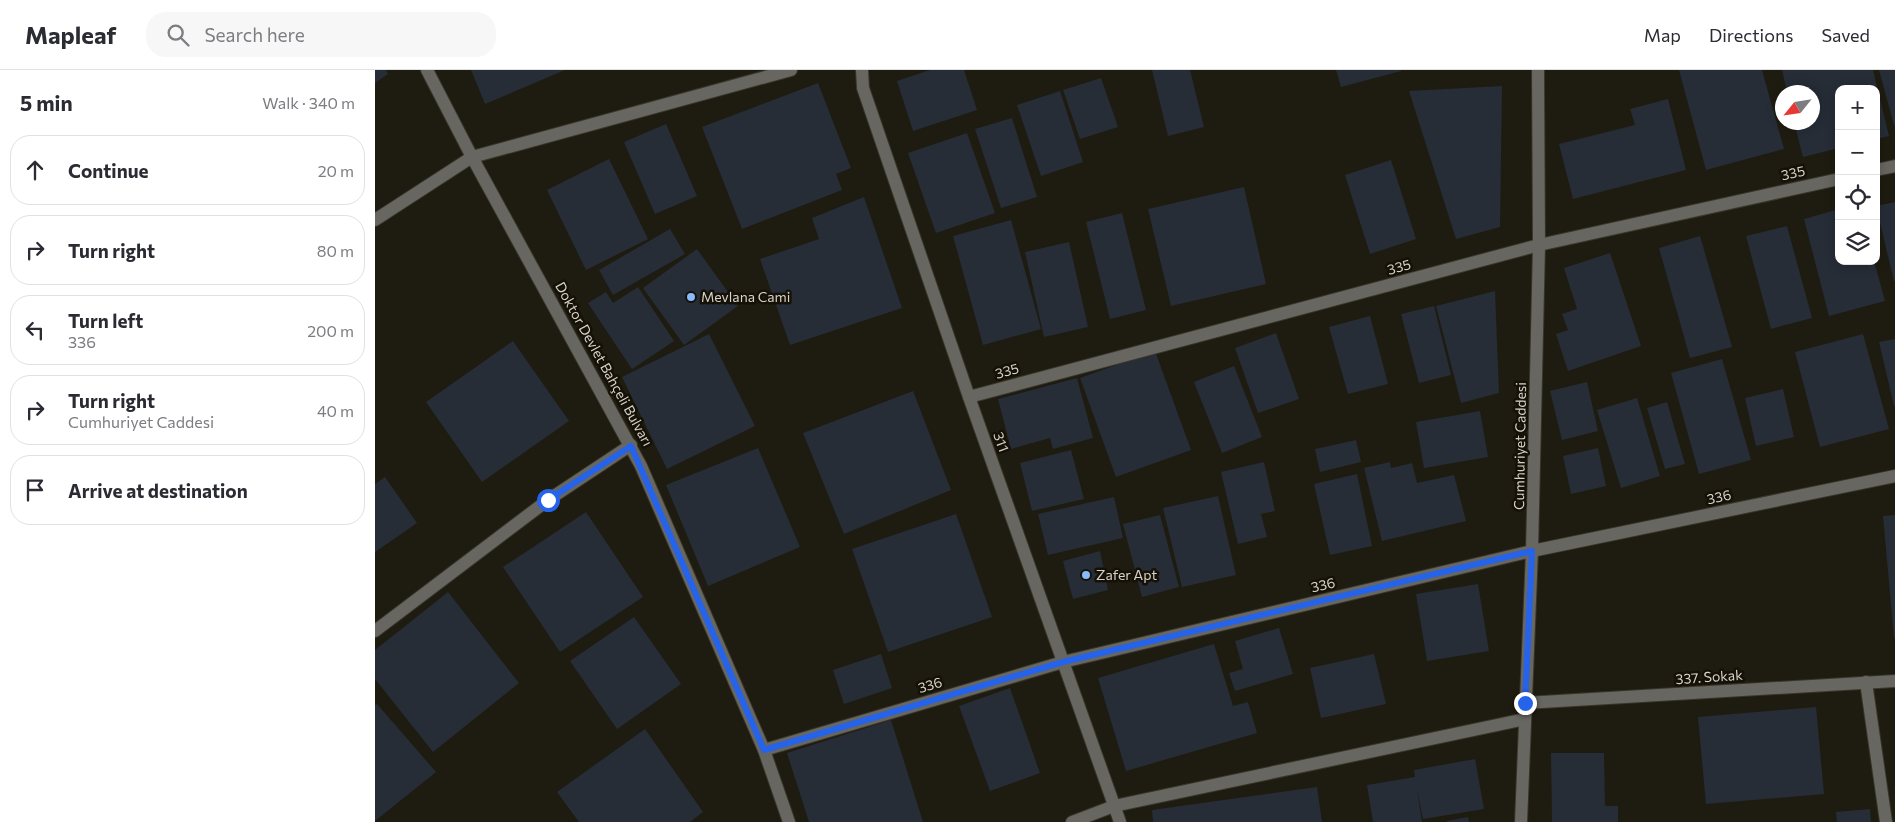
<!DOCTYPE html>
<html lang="en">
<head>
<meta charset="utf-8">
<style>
  :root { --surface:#fff; --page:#f7f7f7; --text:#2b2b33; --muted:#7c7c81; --line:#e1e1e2 }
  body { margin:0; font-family:Commissioner,sans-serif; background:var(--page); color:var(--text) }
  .controls { position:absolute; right:15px; top:15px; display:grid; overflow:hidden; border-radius:10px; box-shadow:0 2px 12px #0003 }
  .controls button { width:45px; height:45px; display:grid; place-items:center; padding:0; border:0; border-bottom:1px solid var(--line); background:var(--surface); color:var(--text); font:25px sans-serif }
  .compass { position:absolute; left:1400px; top:15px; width:45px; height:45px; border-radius:50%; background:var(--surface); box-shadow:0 2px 12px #0003; rotate:240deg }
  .stop { position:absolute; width:15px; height:15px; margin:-11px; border:4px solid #2563eb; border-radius:50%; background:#fff }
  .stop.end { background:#2563eb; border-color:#fff; box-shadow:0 1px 5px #0008 }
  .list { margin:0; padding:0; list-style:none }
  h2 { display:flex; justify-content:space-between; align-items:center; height:65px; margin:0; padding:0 20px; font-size:21px }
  h2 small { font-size:16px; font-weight:400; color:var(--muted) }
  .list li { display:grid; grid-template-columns:32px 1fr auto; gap:15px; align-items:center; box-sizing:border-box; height:70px; margin:0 10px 10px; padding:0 10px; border:1px solid var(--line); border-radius:20px }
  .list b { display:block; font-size:19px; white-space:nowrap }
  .list p { margin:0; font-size:16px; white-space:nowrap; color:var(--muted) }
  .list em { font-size:16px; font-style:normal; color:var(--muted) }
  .icon { flex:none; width:28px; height:28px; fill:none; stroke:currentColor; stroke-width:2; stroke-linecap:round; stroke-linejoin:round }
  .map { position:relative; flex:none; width:1520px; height:752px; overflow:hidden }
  header { display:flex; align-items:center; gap:30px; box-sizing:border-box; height:70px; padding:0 25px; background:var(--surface); border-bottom:1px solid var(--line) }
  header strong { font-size:24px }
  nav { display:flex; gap:28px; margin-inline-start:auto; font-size:18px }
  .search { width:350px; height:45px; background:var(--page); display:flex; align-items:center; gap:12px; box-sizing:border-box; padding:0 18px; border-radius:20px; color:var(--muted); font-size:19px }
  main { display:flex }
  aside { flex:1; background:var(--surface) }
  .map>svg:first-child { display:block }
  .building { fill:#262d37 }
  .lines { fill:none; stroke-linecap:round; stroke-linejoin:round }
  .minor-casing { stroke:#38352a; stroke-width:14 }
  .minor { stroke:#676660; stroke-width:12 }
  .route { stroke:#2563eb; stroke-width:6 }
  .poi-dot { fill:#89bafc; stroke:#151107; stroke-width:2 }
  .labels { text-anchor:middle; stroke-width:5; stroke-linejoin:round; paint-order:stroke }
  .street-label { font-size:14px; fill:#d6d3cc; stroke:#151107 }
  .poi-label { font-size:14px; fill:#d6d3cc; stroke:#151107; text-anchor:start }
</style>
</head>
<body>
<header>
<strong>Mapleaf</strong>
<div class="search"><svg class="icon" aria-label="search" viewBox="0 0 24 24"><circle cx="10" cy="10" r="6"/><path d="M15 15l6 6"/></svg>Search here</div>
<nav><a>Map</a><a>Directions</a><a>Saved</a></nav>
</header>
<main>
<aside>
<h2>5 min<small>Walk · 340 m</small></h2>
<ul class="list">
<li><svg class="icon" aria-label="ahead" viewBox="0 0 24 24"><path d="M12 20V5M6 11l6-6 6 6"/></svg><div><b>Continue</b></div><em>20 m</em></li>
<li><svg class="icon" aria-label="right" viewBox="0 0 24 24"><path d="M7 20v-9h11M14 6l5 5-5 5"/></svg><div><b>Turn right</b></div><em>80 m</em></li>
<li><svg class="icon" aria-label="left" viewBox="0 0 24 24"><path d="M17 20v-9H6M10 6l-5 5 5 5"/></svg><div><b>Turn left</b><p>336</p></div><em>200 m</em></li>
<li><svg class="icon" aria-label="right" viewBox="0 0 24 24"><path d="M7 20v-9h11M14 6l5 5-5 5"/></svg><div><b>Turn right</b><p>Cumhuriyet Caddesi</p></div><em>40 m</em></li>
<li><svg class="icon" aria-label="arrive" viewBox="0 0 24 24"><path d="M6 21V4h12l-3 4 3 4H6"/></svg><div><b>Arrive at destination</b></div></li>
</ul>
</aside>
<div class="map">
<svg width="1520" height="752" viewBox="0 0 1520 752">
  <rect width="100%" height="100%" fill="#1e1b10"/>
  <g class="building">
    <polygon points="0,0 11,0 13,4 0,13"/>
    <polygon points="96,0 190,0 110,34"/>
    <polygon points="555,0 589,0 602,40 538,61 522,11"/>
    <polygon points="777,0 815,0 829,57 793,66"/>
    <polygon points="961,0 1026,0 1026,1 966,17"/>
    <polygon points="1304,0 1387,0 1409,79 1331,100"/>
    <polygon points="1407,0 1498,0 1514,66 1501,69 1501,19 1464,19 1464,78 1428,87 1419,52 1438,52 1438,22 1412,22"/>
    <polygon points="1504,0 1520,0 1520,55 1519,55"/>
    <polygon points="726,8 743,57 705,69 688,20"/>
    <polygon points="443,13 476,98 461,104 467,120 367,159 327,57"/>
    <polygon points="1127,16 1125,157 1081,169 1034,21"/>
    <polygon points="685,21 708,92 666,106 642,35"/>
    <polygon points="1293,29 1311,100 1198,129 1184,74 1260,55 1255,39"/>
    <polygon points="637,48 662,127 626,138 600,59"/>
    <polygon points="291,54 322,126 280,144 249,72"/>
    <polygon points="592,63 620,143 561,163 533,83"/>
    <polygon points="234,89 273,169 211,200 172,120"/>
    <polygon points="1016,90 1041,169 995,184 970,105"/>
    <polygon points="869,117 891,214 796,236 773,139"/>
    <polygon points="489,127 527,238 415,275 385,189 444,169 437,148"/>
    <polygon points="1520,132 1520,211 1519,211 1501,136"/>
    <polygon points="1464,139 1464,191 1499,191 1510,231 1454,246 1429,149"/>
    <polygon points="747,143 771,240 735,249 711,152"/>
    <polygon points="636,150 666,259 608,275 578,166"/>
    <polygon points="1412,156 1437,248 1396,259 1371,166"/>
    <polygon points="295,159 310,184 238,225 224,200"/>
    <polygon points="1325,166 1357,277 1315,288 1284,178"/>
    <polygon points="694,172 713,257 669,267 650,182"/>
    <polygon points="322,179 363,236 309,275 268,218"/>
    <polygon points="1235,183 1266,276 1193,301 1181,264 1193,260 1187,244 1202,239 1189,198"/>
    <polygon points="263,217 299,271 257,299 213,233 231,222 238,233"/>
    <polygon points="1120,221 1124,323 1086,333 1061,236"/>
    <polygon points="1059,236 1076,305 1044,313 1026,244"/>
    <polygon points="995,246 1013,314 973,324 954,257"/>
    <polygon points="901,263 924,329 883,343 860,278"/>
    <polygon points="334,264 380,356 292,399 247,307"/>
    <polygon points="1488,264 1514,359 1445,377 1420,282"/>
    <polygon points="1520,269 1520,336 1519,336 1504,272"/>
    <polygon points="138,271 194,351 107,412 51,332"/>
    <polygon points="780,281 816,380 741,407 705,308"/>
    <polygon points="1347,289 1376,390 1324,404 1296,303"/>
    <polygon points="859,296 887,367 847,383 819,312"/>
    <polygon points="702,308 718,368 678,379 675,368 636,379 623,329"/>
    <polygon points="1212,312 1223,361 1187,370 1175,321"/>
    <polygon points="1408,319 1419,367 1381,376 1370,328"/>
    <polygon points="538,321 576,420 469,464 428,363"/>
    <polygon points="1262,328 1285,406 1246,418 1222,340"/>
    <polygon points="1292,332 1310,394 1290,399 1272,338"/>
    <polygon points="1105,341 1113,387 1049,398 1041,352"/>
    <polygon points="981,370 986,392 945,402 940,379"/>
    <polygon points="383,378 425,477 333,516 291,415"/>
    <polygon points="1223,378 1231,416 1196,424 1188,386"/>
    <polygon points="696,380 709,429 657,441 645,393"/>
    <polygon points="889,392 900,441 886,444 892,467 863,474 846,402"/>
    <polygon points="1015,392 1016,398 1037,393 1042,413 1079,405 1091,451 1007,471 989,398"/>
    <polygon points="982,404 997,476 955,485 939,414"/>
    <polygon points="10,407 42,453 0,482 0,414"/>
    <polygon points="843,426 861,505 807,517 788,438"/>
    <polygon points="739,427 748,468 673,485 663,444"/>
    <polygon points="211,442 268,527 185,582 128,497"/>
    <polygon points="581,444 617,547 513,582 477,479"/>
    <polygon points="785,445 804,517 767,527 748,454"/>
    <polygon points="1520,445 1520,568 1519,568 1508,446"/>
    <polygon points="725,481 733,520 698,529 688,491"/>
    <polygon points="1103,514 1114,581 1052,591 1041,524"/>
    <polygon points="73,522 144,613 58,682 0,609 0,580"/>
    <polygon points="259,547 306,614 242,659 195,591"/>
    <polygon points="904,558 918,604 860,621 854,603 868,599 860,571"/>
    <polygon points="839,574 858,636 873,632 882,663 751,701 723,608"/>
    <polygon points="506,584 517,618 469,634 458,600"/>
    <polygon points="999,584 1011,634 946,648 935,598"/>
    <polygon points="635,618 665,703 615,721 584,636"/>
    <polygon points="2,634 61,702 0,751 0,635"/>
    <polygon points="1441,637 1449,724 1331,734 1323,647"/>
    <polygon points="516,650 548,752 434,752 412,683"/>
    <polygon points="270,659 328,742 315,752 204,752 182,722"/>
    <polygon points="1176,683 1229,683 1230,736 1243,736 1243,752 1177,752"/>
    <polygon points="1100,689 1109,739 1048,749 1042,719 1047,752 998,752 992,715 1040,707 1039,700"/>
    <polygon points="942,717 947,752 778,752 777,740"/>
    <polygon points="1495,739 1496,752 1462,752 1461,742"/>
    <polygon points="1093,747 1094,752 1072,752 1072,751"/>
  </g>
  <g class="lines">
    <defs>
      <g id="minor">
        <polyline points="52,0 97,87 266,396 389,680 414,752"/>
        <polyline points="487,0 488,18 594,327 745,752"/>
        <polyline points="1501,100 1520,96"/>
        <polyline points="0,150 97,87 416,0"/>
        <polyline points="594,327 1164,175 1464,109"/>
        <polyline points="0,561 173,430 256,375"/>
        <polyline points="1491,612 1511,752"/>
        <polyline points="1150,633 1520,611"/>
        <polyline points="389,680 688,592 1157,481 1520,406"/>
        <polyline points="697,752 739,736 1150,649"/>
        <polyline points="1146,752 1157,481 1164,175 1163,0"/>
      </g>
    </defs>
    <use href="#minor" class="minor-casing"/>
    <use href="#minor" class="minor"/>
  </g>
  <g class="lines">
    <polyline class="route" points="173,430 256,376 389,680 688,592 1157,481 1150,633"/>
  </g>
  <g class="poi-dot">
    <circle cx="316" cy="227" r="5"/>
    <circle cx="711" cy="505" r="5"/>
  </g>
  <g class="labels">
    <g class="street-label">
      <text transform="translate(1418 103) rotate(-12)" y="5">335</text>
      <text transform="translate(1024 197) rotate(-15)" y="5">335</text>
      <text transform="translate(229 294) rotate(61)" y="5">Doktor Devlet Bahçeli Bulvarı</text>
      <text transform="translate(632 301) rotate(-15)" y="5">335</text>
      <text transform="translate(626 372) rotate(70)" y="5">311</text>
      <text transform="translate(1145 376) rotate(-89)" y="5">Cumhuriyet Caddesi</text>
      <text transform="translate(1344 427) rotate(-12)" y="5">336</text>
      <text transform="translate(948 515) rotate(-13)" y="5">336</text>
      <text transform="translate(1334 607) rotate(-4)" y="5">337. Sokak</text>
      <text transform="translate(555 615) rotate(-16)" y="5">336</text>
    </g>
    <g class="poi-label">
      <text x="326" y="232">Mevlana Cami</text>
      <text x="721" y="510">Zafer Apt</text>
    </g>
  </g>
</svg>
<div class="controls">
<button>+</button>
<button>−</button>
<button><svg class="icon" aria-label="locate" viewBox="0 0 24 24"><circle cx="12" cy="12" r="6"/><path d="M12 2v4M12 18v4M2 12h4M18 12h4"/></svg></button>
<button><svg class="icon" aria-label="layers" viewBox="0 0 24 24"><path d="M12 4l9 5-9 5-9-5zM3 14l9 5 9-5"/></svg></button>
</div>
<svg class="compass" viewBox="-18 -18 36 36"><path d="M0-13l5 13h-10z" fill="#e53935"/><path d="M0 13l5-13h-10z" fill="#7c7c81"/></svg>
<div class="stop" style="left:173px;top:430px"></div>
<div class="stop end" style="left:1150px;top:633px"></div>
</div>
</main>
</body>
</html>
